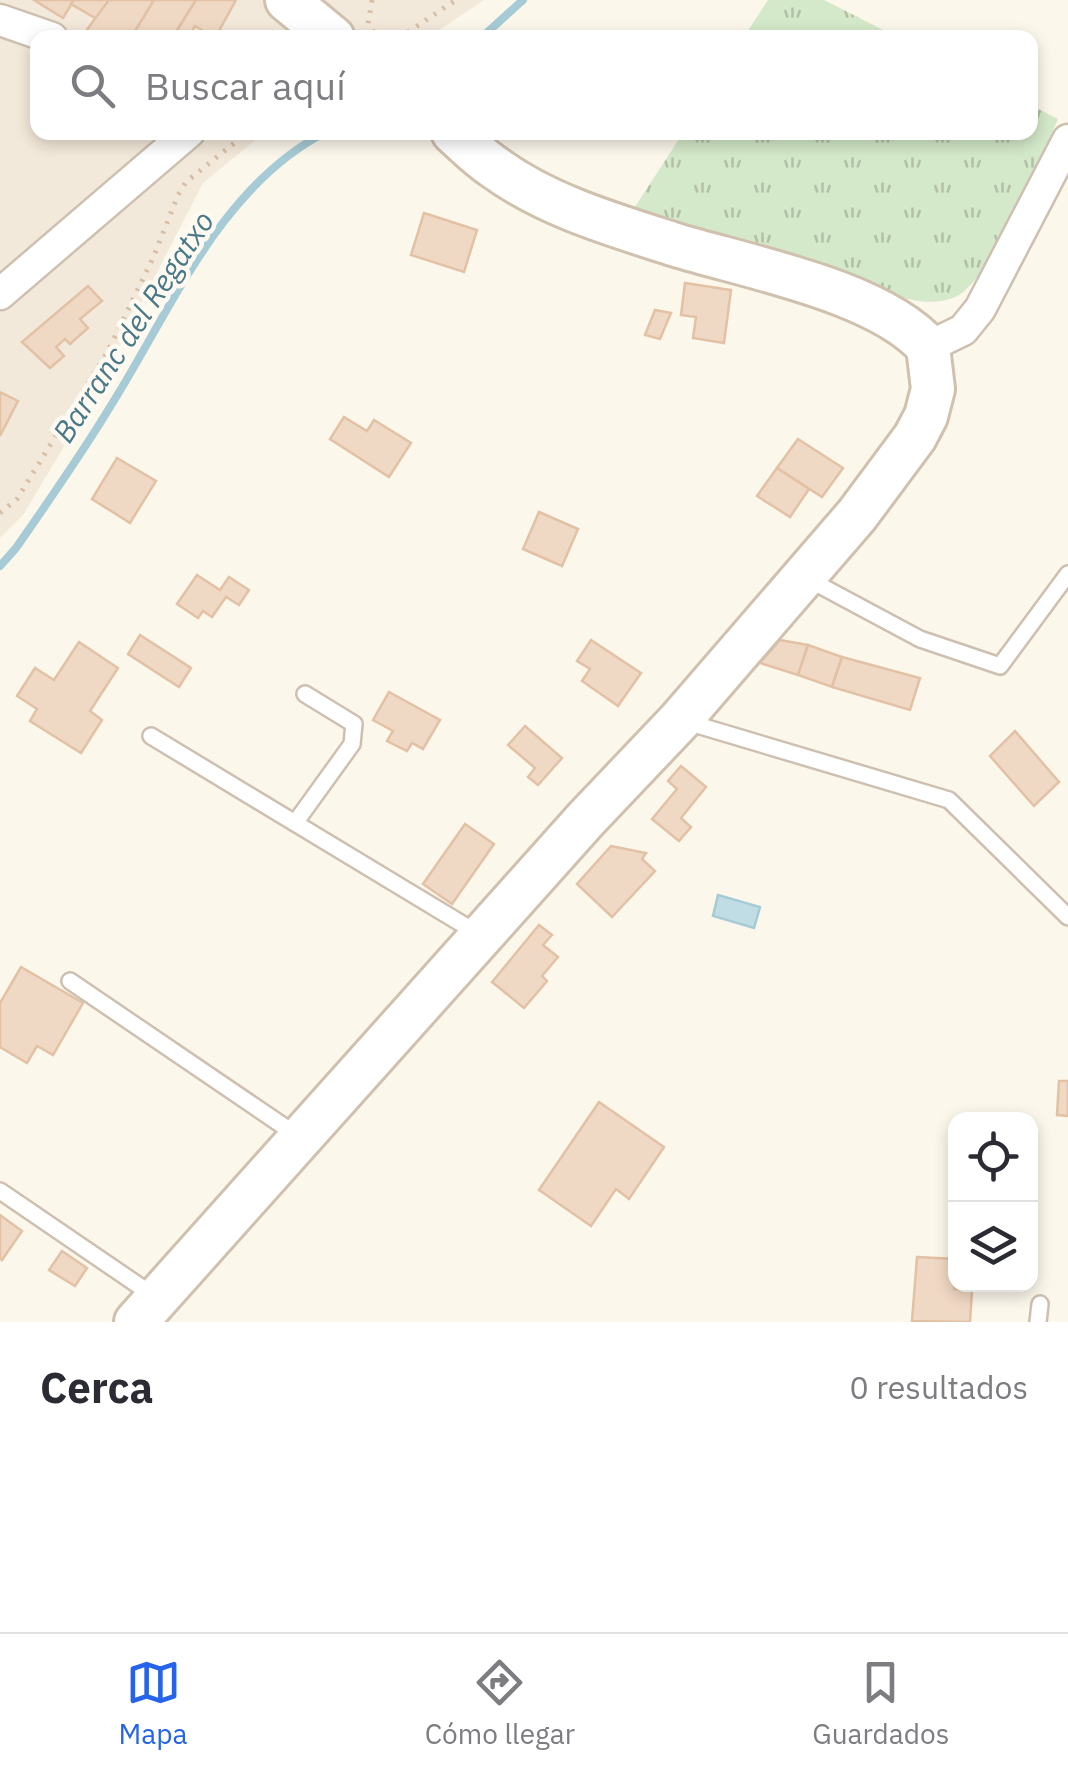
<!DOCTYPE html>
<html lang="es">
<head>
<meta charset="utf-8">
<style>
  :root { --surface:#fff; --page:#f2f2f3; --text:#2b2b33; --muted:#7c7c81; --line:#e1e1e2; --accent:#2563eb }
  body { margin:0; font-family:"IBM Plex Sans",sans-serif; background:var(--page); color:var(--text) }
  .controls { position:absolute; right:30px; bottom:30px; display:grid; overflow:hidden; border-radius:20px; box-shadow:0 5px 15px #0003 }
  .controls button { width:90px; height:90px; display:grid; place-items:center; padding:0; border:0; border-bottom:2px solid var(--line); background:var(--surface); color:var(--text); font:50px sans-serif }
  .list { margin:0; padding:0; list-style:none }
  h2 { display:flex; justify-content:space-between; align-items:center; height:130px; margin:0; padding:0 40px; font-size:42px }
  h2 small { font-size:32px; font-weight:400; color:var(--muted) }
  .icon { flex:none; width:55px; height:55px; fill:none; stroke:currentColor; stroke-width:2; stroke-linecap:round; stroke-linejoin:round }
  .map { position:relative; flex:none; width:1068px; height:1322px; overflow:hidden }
  .search { position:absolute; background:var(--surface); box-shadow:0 5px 15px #0003; left:30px; right:30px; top:30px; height:110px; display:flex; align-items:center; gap:25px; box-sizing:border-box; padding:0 35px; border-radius:20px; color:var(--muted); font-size:38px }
  .sheet { height:310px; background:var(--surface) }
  nav { display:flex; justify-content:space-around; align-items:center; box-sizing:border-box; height:140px; border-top:2px solid var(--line); background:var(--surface); font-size:28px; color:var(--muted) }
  nav a { display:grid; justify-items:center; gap:5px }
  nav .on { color:var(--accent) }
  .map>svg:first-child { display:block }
  .residential { fill:#f3e9da }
  .grass { fill:url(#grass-tufts) }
  .water { fill:#c0dde5; stroke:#a6cbd6; stroke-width:2.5 }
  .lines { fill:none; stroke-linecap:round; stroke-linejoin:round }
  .stream { stroke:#a6cbd6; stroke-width:8 }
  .building { fill:#f0d9c4; stroke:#e2c1a5; stroke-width:2.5 }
  .lane-casing { stroke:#cec0b1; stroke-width:20 }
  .street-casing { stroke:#cec0b1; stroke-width:35 }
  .secondary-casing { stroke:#d0c1ae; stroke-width:48 }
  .path { stroke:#d5bda6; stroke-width:5; stroke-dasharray:2.5 8; stroke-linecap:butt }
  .lane { stroke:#fff; stroke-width:15 }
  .street { stroke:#fff; stroke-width:30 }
  .secondary { stroke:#fff; stroke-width:42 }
  .labels { text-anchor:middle; stroke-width:9; stroke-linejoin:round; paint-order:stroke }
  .water-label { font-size:30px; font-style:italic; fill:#497988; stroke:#fefaf2 }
</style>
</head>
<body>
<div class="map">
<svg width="1068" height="1322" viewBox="0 0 1068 1322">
  <defs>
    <pattern id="grass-tufts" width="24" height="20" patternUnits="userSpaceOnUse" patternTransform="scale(2.5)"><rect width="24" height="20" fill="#d4e9c9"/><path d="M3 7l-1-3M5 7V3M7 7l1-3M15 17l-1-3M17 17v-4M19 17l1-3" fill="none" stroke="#b1c0a6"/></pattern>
  </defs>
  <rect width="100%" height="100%" fill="#fcf7eb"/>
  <polygon class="residential" points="0,0 484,0 429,37 38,38 38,132 264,133 203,183 90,403 23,515 0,538"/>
  <g class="grass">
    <polygon points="768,0 824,0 897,37 744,37"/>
    <path d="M1031,105l27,14c-17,39 -66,159 -101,177 -20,10 -42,5 -62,0l-264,-83 52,-80 347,-1z"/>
  </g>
  <polygon class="water" points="718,895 760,907 754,928 713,916"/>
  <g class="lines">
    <g class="stream">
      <polyline points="481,38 523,0"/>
      <path d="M0,566l16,-18c32,-46 65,-93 94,-141 60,-95 110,-221 216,-275"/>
    </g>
  </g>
  <g class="building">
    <polygon points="34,0 74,0 63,18"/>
    <polygon points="74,0 109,0 97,19 71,4"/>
    <polygon points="109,0 154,0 131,38 83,35"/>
    <polygon points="154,0 196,0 172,38 131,38"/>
    <polygon points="196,0 236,0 215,38 195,26 188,38 173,37"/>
    <polygon points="424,213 477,230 464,272 411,255"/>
    <polygon points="685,283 731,290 724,343 693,338 696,317 681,315"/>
    <polygon points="88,286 102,301 80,319 88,328 70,344 65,339 56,347 64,356 50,368 22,342"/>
    <polygon points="655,310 671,313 660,339 645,335"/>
    <polygon points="0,392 18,401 0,436"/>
    <polygon points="344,417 367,431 374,420 411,443 389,477 330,439"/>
    <polygon points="798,439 843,468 822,497 777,468"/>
    <polygon points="117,458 156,481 130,523 92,499"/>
    <polygon points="777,468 809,489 790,517 757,496"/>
    <polygon points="539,512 578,529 562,566 523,549"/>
    <polygon points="197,575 220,590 229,577 249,590 239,605 226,597 212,617 203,611 198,618 177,604"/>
    <polygon points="140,635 191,668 179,687 128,654"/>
    <polygon points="591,640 641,673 618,706 582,681 590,669 577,661"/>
    <polygon points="780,640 808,645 798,675 760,663"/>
    <polygon points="79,642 118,668 90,711 102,720 81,753 30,721 37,709 17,696 35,668 54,680"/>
    <polygon points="808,645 842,657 832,687 798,675"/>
    <polygon points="842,657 920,678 910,710 832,687"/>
    <polygon points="389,692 440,720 423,749 412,743 407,751 387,741 393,731 373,720"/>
    <polygon points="525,726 562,758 538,785 528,777 535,768 508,745"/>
    <polygon points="1015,731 1059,782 1034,806 990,756"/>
    <polygon points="681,766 706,787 681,818 691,827 679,841 652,819 677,789 668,781"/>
    <polygon points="465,824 494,844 452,904 423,884"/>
    <polygon points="611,846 646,853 642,859 655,871 612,917 577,884"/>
    <polygon points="539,925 552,935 543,945 558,957 542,976 547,981 524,1008 492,982"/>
    <polygon points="21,967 83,1003 53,1055 37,1046 27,1063 0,1047 0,1003"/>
    <polygon points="1059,1081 1068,1081 1068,1116 1057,1115"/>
    <polygon points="599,1102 664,1147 629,1199 616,1189 591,1226 539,1190"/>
    <polygon points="0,1215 22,1231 2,1260 0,1258"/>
    <polygon points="62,1251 87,1268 75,1286 49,1270"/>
    <polygon points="917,1257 955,1259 954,1289 972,1290 970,1322 912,1321"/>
  </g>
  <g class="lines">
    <defs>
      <g id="lane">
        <polyline points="808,579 920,639 1000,666 1068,574"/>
        <polyline points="687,722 949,800 1068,917"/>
        <polyline points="151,736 477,933"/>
        <polyline points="295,823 352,744 354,724 305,694"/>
        <polyline points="70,981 298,1136"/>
        <polyline points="0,1191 154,1296"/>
        <polyline points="1038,1322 1040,1304"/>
      </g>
      <g id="street">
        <polyline points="0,20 52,38"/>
        <polyline points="0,294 189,132"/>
        <polyline points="928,347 963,330 980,309 1068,140"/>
      </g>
      <g id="secondary">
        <polyline points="287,0 333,38"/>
        <path d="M136,1322l450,-503 94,-99 177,-205 58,-78 11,-21 7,-27 -5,-42c-49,-56 -180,-80 -252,-102 -62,-20 -129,-39 -182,-78 -15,-10 -28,-23 -41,-35"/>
      </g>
    </defs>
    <use href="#lane" class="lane-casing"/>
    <use href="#street" class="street-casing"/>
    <use href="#secondary" class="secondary-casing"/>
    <g class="path">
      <polyline points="372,0 368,24 378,38"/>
      <polyline points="399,38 456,0"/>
      <polyline points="0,513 17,499 108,351 153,258 178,195 186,182 248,132"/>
    </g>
    <use href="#lane" class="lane"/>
    <use href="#street" class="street"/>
    <use href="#secondary" class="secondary"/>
  </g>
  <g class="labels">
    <g class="water-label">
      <text transform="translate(134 327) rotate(-57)" y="10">Barranc del Regatxo</text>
    </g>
  </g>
</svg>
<div class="controls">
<button><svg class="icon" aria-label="locate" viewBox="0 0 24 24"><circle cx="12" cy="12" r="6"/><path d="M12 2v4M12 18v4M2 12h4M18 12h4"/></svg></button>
<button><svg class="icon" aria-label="layers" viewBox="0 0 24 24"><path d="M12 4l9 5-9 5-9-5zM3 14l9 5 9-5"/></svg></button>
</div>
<div class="search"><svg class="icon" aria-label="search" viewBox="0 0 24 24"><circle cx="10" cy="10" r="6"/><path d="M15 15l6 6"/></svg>Buscar aquí</div>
</div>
<section class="sheet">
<h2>Cerca<small>0 resultados</small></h2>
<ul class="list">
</ul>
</section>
<nav>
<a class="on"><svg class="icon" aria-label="map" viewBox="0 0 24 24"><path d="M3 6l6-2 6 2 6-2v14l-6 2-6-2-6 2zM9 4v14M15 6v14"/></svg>Mapa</a>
<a><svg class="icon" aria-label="directions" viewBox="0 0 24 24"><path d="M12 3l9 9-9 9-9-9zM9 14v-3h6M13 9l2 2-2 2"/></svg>Cómo llegar</a>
<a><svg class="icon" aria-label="saved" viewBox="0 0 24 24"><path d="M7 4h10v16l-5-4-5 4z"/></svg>Guardados</a>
</nav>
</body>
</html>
